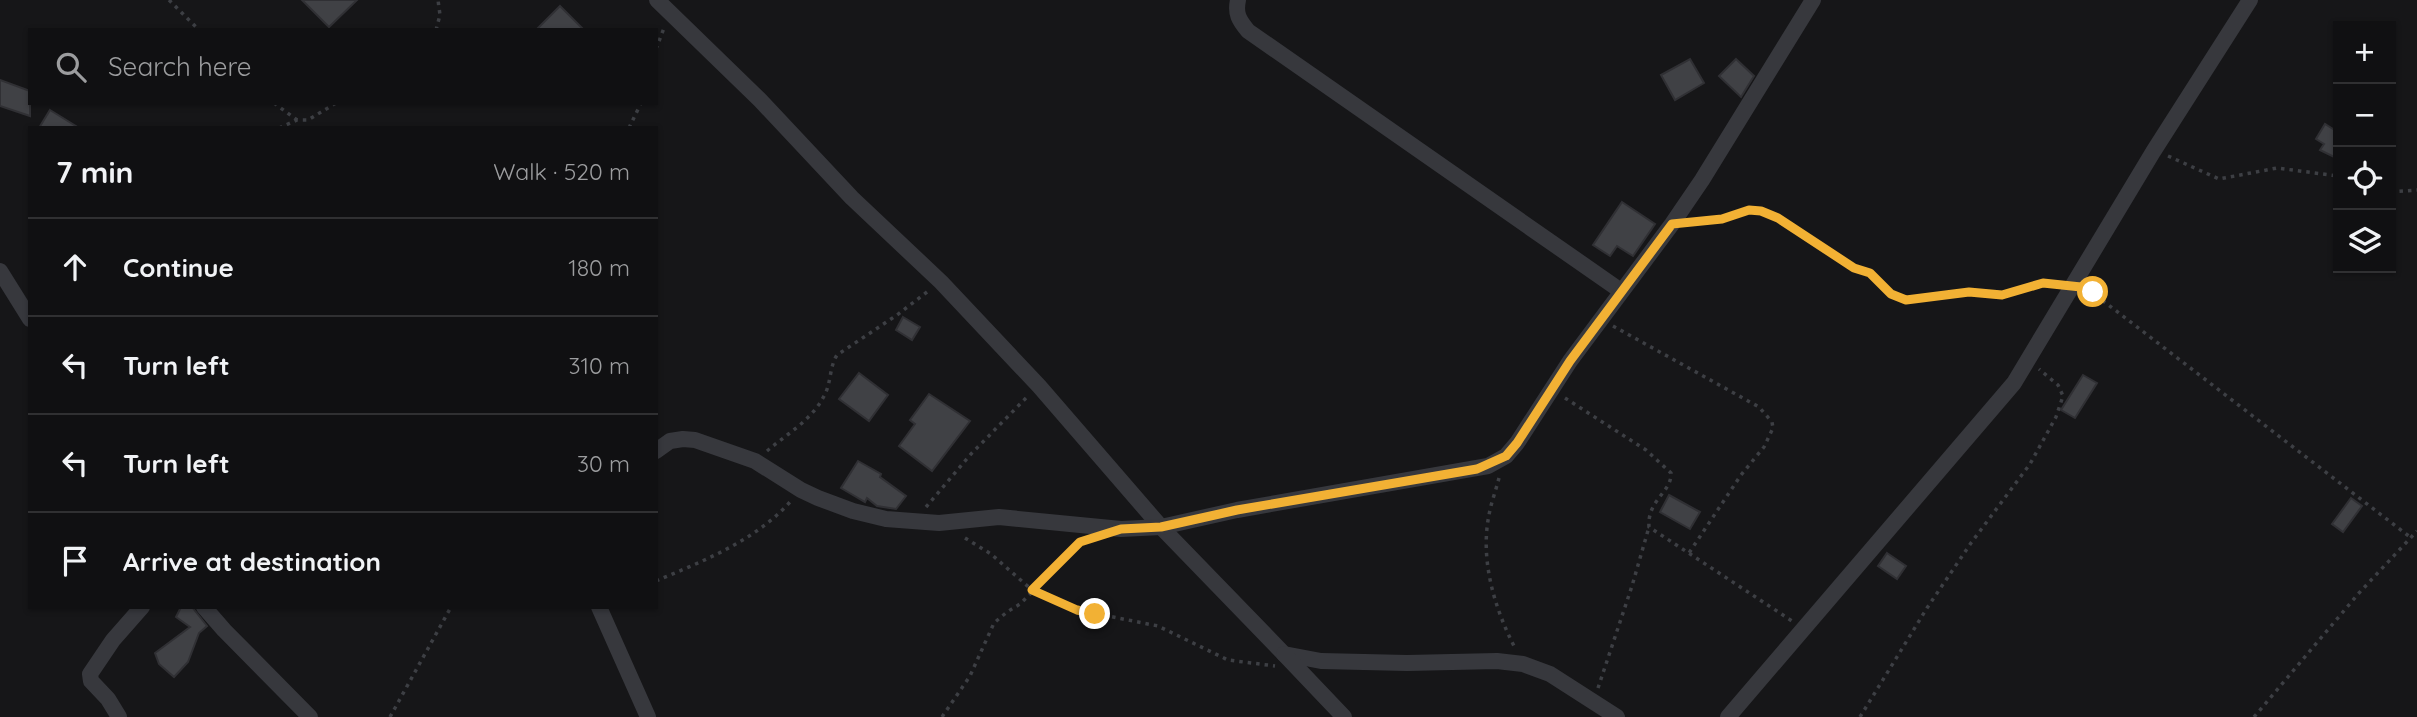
<!DOCTYPE html>
<html lang="en">
<head>
<meta charset="utf-8">
<style>
  :root { --surface:#101012; --page:#19191b; --text:#f1f3f6; --muted:#9c9d9f; --line:#303032 }
  body { margin:0; font-family:Quicksand,sans-serif; background:var(--page); color:var(--text) }
  .controls { position:absolute; right:21px; top:21px; display:grid; overflow:hidden; border-radius:0px; box-shadow:0 2px 5px #0004 }
  .controls button { width:63px; height:63px; display:grid; place-items:center; padding:0; border:0; border-bottom:2px solid var(--line); background:var(--surface); color:var(--text); font:35px sans-serif }
  .stop { position:absolute; width:21px; height:21px; margin:-16px; border:5px solid #f2b134; border-radius:50%; background:#fff }
  .stop.end { background:#f2b134; border-color:#fff; box-shadow:0 2px 7px #0008 }
  .list { margin:0; padding:0; list-style:none }
  h2 { display:flex; justify-content:space-between; align-items:center; height:91px; margin:0; padding:0 28px; font-size:30px }
  h2 small { font-size:23px; font-weight:400; color:var(--muted) }
  .list li { display:grid; grid-template-columns:46px 1fr auto; gap:21px; align-items:center; box-sizing:border-box; height:98px; padding:0 28px; border-top:2px solid var(--line) }
  .list b { display:block; font-size:26px; white-space:nowrap }
  .list em { font-size:23px; font-style:normal; color:var(--muted) }
  .icon { flex:none; width:38px; height:38px; fill:none; stroke:currentColor; stroke-width:2; stroke-linecap:round; stroke-linejoin:round }
  .map { position:relative; flex:none; width:2417px; height:717px; overflow:hidden }
  .search { position:absolute; background:var(--surface); box-shadow:0 2px 5px #0004; left:28px; top:28px; width:630px; height:77px; display:flex; align-items:center; gap:18px; box-sizing:border-box; padding:0 24px; border-radius:0px; color:var(--muted); font-size:26px }
  .panel { position:absolute; background:var(--surface); box-shadow:0 2px 5px #0004; left:28px; top:126px; width:630px; height:483px; border-radius:0px }
  .map>svg:first-child { display:block }
  .building { fill:#404145; stroke:#303034; stroke-width:2 }
  .lines { fill:none; stroke-linecap:round; stroke-linejoin:round }
  .path { stroke:#3d3f44; stroke-width:3.5; stroke-dasharray:3.5 5; stroke-linecap:butt }
  .street { stroke:#37383d; stroke-width:16 }
  .route { stroke:#f2b134; stroke-width:9 }
</style>
</head>
<body>
<div class="map">
<svg width="2417" height="717" viewBox="0 0 2417 717">
  <rect width="100%" height="100%" fill="#161618"/>
  <g class="building">
    <polygon points="302,0 357,0 329,27"/>
    <polygon points="560,6 584,30 536,30"/>
    <polygon points="1690,59 1704,83 1675,100 1661,75"/>
    <polygon points="1736,59 1754,76 1741,97 1719,76"/>
    <polygon points="0,80 30,91 30,116 0,106"/>
    <polygon points="50,110 79,128 39,128"/>
    <polygon points="2338,122 2338,159 2320,150 2324,144 2316,139 2325,124 2333,129"/>
    <polygon points="1622,202 1655,224 1633,256 1617,246 1610,256 1593,245"/>
    <polygon points="903,317 920,327 912,340 896,330"/>
    <polygon points="859,373 888,395 869,421 839,399"/>
    <polygon points="2083,375 2097,383 2075,418 2061,410"/>
    <polygon points="929,394 970,421 932,471 899,446 915,424 910,420"/>
    <polygon points="858,461 881,474 880,477 906,496 896,509 877,506 867,498 865,502 841,488"/>
    <polygon points="1669,495 1700,512 1690,529 1660,512"/>
    <polygon points="2351,498 2362,506 2343,532 2332,524"/>
    <polygon points="1887,553 1906,566 1897,579 1878,566"/>
    <polygon points="181,607 192,607 207,626 199,633 188,662 174,677 159,664 155,653 190,627 176,617"/>
  </g>
  <g class="lines">
    <g class="path">
      <polyline points="169,0 199,30"/>
      <polyline points="436,30 440,15 438,0"/>
      <polyline points="656,49 664,28"/>
      <polyline points="274,103 297,120"/>
      <polyline points="279,128 297,120 308,120 336,103"/>
      <polyline points="629,128 641,103"/>
      <polyline points="2168,156 2219,179 2277,168 2338,176"/>
      <polyline points="2391,192 2417,190"/>
      <polyline points="1691,223 1722,219 1749,210 1761,211 1778,218 1854,268 1870,273 1891,294 1906,300 1969,292 2002,295 2032,284 2057,284"/>
      <polyline points="2089,290 2410,537"/>
      <polyline points="1613,326 1759,407 1772,422 1773,428 1764,447 1741,475 1689,553"/>
      <path d="M1565,398l81,52 25,23c1,19 -24,27 -22,54l143,94"/>
      <path d="M767,451c21,-18 47,-32 59,-59 5,-12 4,-26 11,-37l60,-40 30,-23"/>
      <path d="M1499,478c-3,12 -8,25 -10,37 -9,44 5,92 25,131"/>
      <polyline points="926,507 971,454 1027,397"/>
      <polyline points="965,538 991,554 1032,590 1057,601 1078,610 1158,626 1228,660 1275,666"/>
      <path d="M656,581c47,-20 99,-40 134,-79"/>
      <polyline points="1598,688 1632,586 1649,527"/>
      <polyline points="390,717 451,607"/>
      <polyline points="942,717 970,676 994,623 1007,612 1020,604 1083,541"/>
      <polyline points="1860,717 1927,608 1971,543 2030,464 2056,417 2063,396 2058,385 2039,369"/>
      <polyline points="2254,717 2359,593 2417,531"/>
    </g>
    <g class="street">
      <polyline points="657,0 760,100 852,198 941,282 1039,386 1161,527 1284,654 1321,661 1407,663 1497,661 1523,664 1550,674 1617,717"/>
      <path d="M1238,0c-3,14 1,20 10,31l373,260"/>
      <polyline points="0,271 30,319"/>
      <polyline points="656,451 670,441 683,439 695,440 755,461 801,490 818,498 853,511 886,519 939,523 999,517 1121,529 1161,527 1237,510 1488,466 1506,456 1517,443 1570,361 1672,224 1702,180 1813,0"/>
      <polyline points="204,607 224,630 310,717"/>
      <polyline points="599,607 648,717"/>
      <polyline points="1284,654 1344,717"/>
      <polyline points="119,717 108,699 91,681 90,674 113,640 142,607"/>
      <polyline points="1728,717 2014,383 2153,152 2250,0"/>
    </g>
  </g>
  <g class="lines">
    <polyline class="route" points="1095,614 1077,610 1032,590 1080,542 1121,529 1161,527 1237,510 1477,469 1506,456 1517,443 1570,361 1672,224 1722,219 1749,210 1761,211 1778,218 1854,268 1870,273 1891,294 1906,300 1969,292 2002,295 2043,283 2081,287 2093,292"/>
  </g>
</svg>
<div class="controls">
<button>+</button>
<button>−</button>
<button><svg class="icon" aria-label="locate" viewBox="0 0 24 24"><circle cx="12" cy="12" r="6"/><path d="M12 2v4M12 18v4M2 12h4M18 12h4"/></svg></button>
<button><svg class="icon" aria-label="layers" viewBox="0 0 24 24"><path d="M12 4l9 5-9 5-9-5zM3 14l9 5 9-5"/></svg></button>
</div>
<div class="stop" style="left:2093px;top:292px"></div>
<div class="stop end" style="left:1095px;top:614px"></div>
<div class="search"><svg class="icon" aria-label="search" viewBox="0 0 24 24"><circle cx="10" cy="10" r="6"/><path d="M15 15l6 6"/></svg>Search here</div>
<section class="panel">
<h2>7 min<small>Walk · 520 m</small></h2>
<ul class="list">
<li><svg class="icon" aria-label="ahead" viewBox="0 0 24 24"><path d="M12 20V5M6 11l6-6 6 6"/></svg><div><b>Continue</b></div><em>180 m</em></li>
<li><svg class="icon" aria-label="left" viewBox="0 0 24 24"><path d="M17 20v-9H6M10 6l-5 5 5 5"/></svg><div><b>Turn left</b></div><em>310 m</em></li>
<li><svg class="icon" aria-label="left" viewBox="0 0 24 24"><path d="M17 20v-9H6M10 6l-5 5 5 5"/></svg><div><b>Turn left</b></div><em>30 m</em></li>
<li><svg class="icon" aria-label="arrive" viewBox="0 0 24 24"><path d="M6 21V4h12l-3 4 3 4H6"/></svg><div><b>Arrive at destination</b></div></li>
</ul>
</section>
</div>
</body>
</html>
